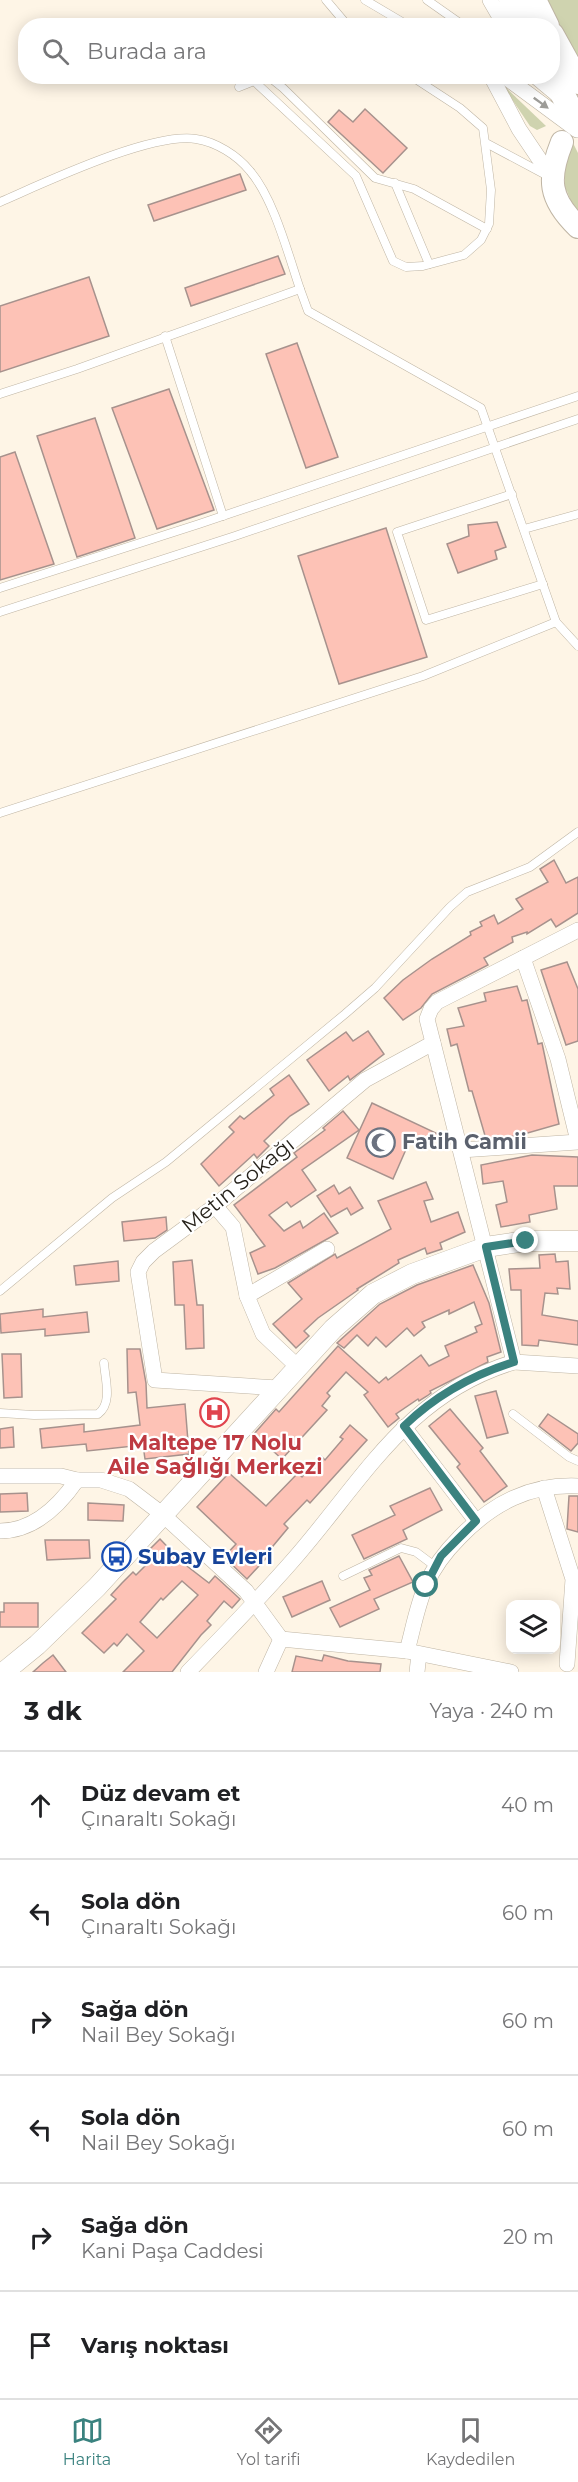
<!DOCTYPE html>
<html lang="tr">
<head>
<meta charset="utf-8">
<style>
  :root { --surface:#fff; --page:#f6f6f6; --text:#202124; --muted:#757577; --line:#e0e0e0; --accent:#3a827f }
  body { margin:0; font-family:Montserrat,sans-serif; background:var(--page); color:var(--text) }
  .controls { position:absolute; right:18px; bottom:18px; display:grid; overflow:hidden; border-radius:12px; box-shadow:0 3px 15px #0003 }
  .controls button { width:54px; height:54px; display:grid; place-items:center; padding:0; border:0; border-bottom:2px solid var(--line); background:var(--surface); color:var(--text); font:30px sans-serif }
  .stop { position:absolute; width:18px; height:18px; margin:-14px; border:4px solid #3a827f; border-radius:50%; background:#fff }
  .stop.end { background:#3a827f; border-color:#fff; box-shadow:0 2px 6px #0008 }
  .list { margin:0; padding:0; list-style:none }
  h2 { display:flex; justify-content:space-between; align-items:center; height:78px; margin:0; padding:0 24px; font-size:26px }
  h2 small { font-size:20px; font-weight:400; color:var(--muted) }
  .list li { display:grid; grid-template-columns:39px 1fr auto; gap:18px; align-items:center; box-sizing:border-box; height:108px; padding:0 24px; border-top:2px solid var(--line) }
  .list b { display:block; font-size:22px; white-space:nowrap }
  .list p { margin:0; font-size:20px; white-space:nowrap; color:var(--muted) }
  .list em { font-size:20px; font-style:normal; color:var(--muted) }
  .icon { flex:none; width:33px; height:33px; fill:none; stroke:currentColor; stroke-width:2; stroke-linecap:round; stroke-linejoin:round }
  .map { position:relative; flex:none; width:578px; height:1672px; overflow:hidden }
  .search { position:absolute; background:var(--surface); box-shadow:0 3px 15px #0003; left:18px; right:18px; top:18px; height:66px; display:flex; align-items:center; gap:15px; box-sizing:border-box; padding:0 21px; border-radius:24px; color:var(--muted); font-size:22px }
  .sheet { height:726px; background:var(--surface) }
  nav { display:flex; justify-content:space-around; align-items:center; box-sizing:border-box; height:84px; border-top:2px solid var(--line); background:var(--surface); font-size:16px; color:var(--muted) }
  nav a { display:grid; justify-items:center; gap:3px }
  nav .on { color:var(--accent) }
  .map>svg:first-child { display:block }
  .green { fill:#cfd3af }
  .building { fill:#fdc2b6; stroke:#a7928d; stroke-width:1.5; fill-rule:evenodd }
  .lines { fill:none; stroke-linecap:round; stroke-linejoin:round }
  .service-casing { stroke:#bfb5a4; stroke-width:9 }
  .minor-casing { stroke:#bfb5a4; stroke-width:16 }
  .tertiary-casing { stroke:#bfb5a4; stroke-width:21 }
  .secondary-casing { stroke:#bfb5a4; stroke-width:24 }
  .primary-casing { stroke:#bfb5a4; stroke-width:26 }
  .trunk-casing { stroke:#bfb5a4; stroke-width:27 }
  .service { stroke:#fff; stroke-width:8 }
  .minor { stroke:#fff; stroke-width:15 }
  .tertiary { stroke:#fff; stroke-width:20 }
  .secondary { stroke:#fff; stroke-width:22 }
  .primary { stroke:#fff; stroke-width:24 }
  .trunk { stroke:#fff; stroke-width:26 }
  .oneway { fill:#9d9c98 }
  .route { stroke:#3a827f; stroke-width:8 }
  .labels { text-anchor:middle; stroke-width:4.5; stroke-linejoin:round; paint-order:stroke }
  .worship-label { font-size:21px; font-weight:bold; fill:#5b616d; stroke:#fff; text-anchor:start }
  .street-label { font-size:21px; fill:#26221b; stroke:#fff }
  .health-label { font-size:21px; font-weight:bold; fill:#be3a42; stroke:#fff }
  .transit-label { font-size:21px; font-weight:bold; fill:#164399; stroke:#fff; text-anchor:start }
</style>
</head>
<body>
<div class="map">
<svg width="578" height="1672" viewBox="0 0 578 1672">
  <rect width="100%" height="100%" fill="#fef5e6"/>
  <g class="green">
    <polygon points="542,0 578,0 578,68"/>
    <polygon points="501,83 546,126 537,130 530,126"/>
    <polygon points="573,143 578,153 578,213 573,207 567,191 565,190 565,163"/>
  </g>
  <g class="building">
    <polygon points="365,109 407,148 383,173 328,122 339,110 353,122"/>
    <polygon points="240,174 246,190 154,221 148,205"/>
    <polygon points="278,256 285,274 191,306 185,288"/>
    <polygon points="89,277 109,336 0,372 0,306"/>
    <polygon points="297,343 338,457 306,468 266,354"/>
    <polygon points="169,389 214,510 157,529 112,408"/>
    <polygon points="95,418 135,538 77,557 37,436"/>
    <polygon points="15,452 54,564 0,580 0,457"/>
    <polygon points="497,522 506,547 495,551 497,559 458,573 447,544 469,536 468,525"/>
    <polygon points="386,528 427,657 339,684 298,556"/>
    <polygon points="554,860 566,883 578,877 578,913 556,927 551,919 527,934 527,932 512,937 513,942 484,958 488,965 432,994 421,1008 403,1020 384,998 403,980 432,959 471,935 470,932 482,926 480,922 494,915 498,924 523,909 516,899 548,882 540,869"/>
    <polygon points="567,962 578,989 578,1041 566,1045 541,970"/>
    <polygon points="517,986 522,1001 527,1000 538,1044 542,1043 559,1124 517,1136 486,1139 472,1091 469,1091 457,1044 451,1046 447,1029 464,1026 458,1008 486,1001 484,993"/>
    <polygon points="368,1031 384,1054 350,1080 348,1076 329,1091 307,1060 346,1032 353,1041"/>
    <polygon points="289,1075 309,1104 290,1116 264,1141 269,1146 257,1158 254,1154 219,1186 201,1164 234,1132 229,1127 240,1116 244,1119 274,1095 270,1089"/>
    <polygon points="372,1103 438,1134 432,1147 411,1138 393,1179 347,1158"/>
    <polygon points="343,1111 359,1130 302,1170 316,1190 291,1207 287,1202 269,1215 284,1231 300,1221 303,1228 324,1213 338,1233 275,1268 258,1274 250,1253 265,1246 234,1205 297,1157 294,1153 325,1130 323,1128"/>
    <polygon points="532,1155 578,1157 578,1186 554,1186 557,1209 529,1215 530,1222 501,1227 496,1205 507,1202 503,1181 483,1184 481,1165"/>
    <polygon points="426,1182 433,1199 424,1201 431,1222 458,1212 465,1232 440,1243 442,1249 427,1254 425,1248 398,1260 399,1263 357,1289 358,1290 318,1318 304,1331 309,1336 296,1348 273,1324 302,1299 288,1283 335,1254 337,1258 391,1229 378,1201"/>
    <polygon points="334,1185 339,1194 350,1187 363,1208 351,1215 347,1208 331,1217 317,1196"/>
    <polygon points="166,1217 167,1230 155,1238 124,1241 122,1222"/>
    <polygon points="555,1254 556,1262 568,1261 570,1289 557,1288 558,1294 545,1293 542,1315 578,1321 578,1345 539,1340 538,1346 522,1345 521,1290 511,1290 509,1269 540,1268 539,1255"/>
    <polygon points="192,1260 197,1305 203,1305 204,1348 186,1349 184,1305 175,1305 173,1262"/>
    <polygon points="118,1261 119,1281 76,1285 74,1266"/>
    <polygon points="473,1265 489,1303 501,1352 487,1357 488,1362 430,1391 431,1393 427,1396 419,1401 418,1399 396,1414 399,1418 388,1427 364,1395 368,1392 346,1372 327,1393 330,1396 322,1406 327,1410 282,1459 254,1434 276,1409 279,1412 338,1346 379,1383 386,1377 388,1380 421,1355 429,1366 449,1356 445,1346 477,1332 475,1327 482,1324 474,1302 449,1314 449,1310 422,1322 425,1327 414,1336 407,1328 386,1347 376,1337 368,1346 357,1335 344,1348 337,1343 380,1304 417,1285"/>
    <polygon points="43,1309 43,1317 87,1312 89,1332 45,1336 45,1329 1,1333 0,1314"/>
    <polygon points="127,1349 140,1349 146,1383 147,1408 185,1404 189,1454 145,1459 143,1445 87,1451 86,1444 42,1448 40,1429 84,1424 84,1432 140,1425 136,1392 128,1393"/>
    <polygon points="2,1354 21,1354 22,1397 4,1398"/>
    <polygon points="496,1391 508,1433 487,1438 475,1396"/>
    <polygon points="450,1409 483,1448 480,1451 507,1486 484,1502 457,1467 460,1464 429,1426"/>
    <polygon points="548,1414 578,1434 578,1443 571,1451 539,1426"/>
    <polygon points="350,1425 367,1440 310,1503 307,1500 284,1524 288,1528 268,1552 270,1554 247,1579 224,1557 236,1544 197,1507 229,1473 266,1506 298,1473 302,1477 321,1456 325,1460 343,1439 340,1437"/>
    <polygon points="13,1427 14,1447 0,1448 0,1429"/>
    <polygon points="430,1488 442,1510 403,1530 407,1539 364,1559 352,1535 395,1515 390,1506"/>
    <polygon points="27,1493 28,1511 0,1512 0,1494"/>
    <polygon points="569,1496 578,1496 578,1532 567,1529"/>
    <polygon points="88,1503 124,1505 123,1521 88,1520"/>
    <path d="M160,1539l23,24 26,20 6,-7 25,23 -8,9 -8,-7 -17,20 4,4 -10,10 -29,37h-49l21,-21 -17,-17 -10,12 -3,-3 -10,10 -22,-20 34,-34 -5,-4 11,-12 11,-11 3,3 9,-9 9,-11 -5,-5zM182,1581l16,14 -41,43 -17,-16 21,-24 2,2z"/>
    <polygon points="45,1540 89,1540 90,1558 47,1560"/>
    <polygon points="399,1556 413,1582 374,1599 379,1609 340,1627 330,1608 370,1590 364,1578 372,1575 369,1570"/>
    <polygon points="322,1581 330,1600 292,1617 283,1597"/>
    <polygon points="4,1603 38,1603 38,1627 0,1627 0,1612 4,1612"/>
    <polygon points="53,1655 66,1672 33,1672 43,1663"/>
    <polygon points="324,1655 348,1661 381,1664 380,1672 292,1672 296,1656 322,1661"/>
  </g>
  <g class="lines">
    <defs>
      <g id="service">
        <polyline points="326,0 348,26"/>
        <polyline points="365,0 409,26"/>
        <polyline points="427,0 464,26"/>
        <polyline points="268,76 283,88 375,178 414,189 487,229"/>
        <polyline points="239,87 254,81 356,176 393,261 406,267 423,266 464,255 481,240 489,224 491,190 483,128 460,108 411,76"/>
        <polyline points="486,143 546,175"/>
        <polyline points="395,183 429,264"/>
        <path d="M0,202c44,-19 151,-70 196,-63 20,3 41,16 54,32 24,28 38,83 50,118"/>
        <polyline points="165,336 223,516"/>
        <polyline points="0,394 77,369 300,289 308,311 481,408 556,622 578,646"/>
        <polyline points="512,494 397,532 426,620 543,584"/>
        <polyline points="524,529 578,514"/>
        <polyline points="0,588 199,524 578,396"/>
        <polyline points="0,612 235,536 578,419"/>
        <polyline points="0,813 423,676 556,622"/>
        <polyline points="0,1291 112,1198 166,1162 345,1014 375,988 450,907 467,892 530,867 578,832"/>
        <path d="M0,1413l34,2 64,-1c15,-11 7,-35 6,-51"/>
        <polyline points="513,1414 569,1457 578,1461"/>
        <polyline points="343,1576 401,1548 416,1552 436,1567"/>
      </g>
      <g id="minor">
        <polyline points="490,0 505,26"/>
        <polyline points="491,76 519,129 552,178"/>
        <polyline points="504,76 577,130"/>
        <polyline points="535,76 559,96"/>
        <polyline points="578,930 437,1002 431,1009 427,1019 514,1362 578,1366"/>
        <polyline points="523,958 558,1059 578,1141"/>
        <polyline points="461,1150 578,1142"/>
        <polyline points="215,1206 233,1227 247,1296 263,1334 298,1367"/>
        <polyline points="247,1296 327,1249"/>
        <polyline points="278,1388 155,1380 138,1272 143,1262 154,1251 215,1206 365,1080 433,1043"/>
        <polyline points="404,1427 476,1521"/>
        <polyline points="0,1476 61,1476 77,1480 101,1480 129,1489 162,1514 246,1591 281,1639"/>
        <polyline points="544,1488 573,1579 567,1664"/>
        <path d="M0,1531c34,0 59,-25 77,-51"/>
        <path d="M407,1651c6,-22 10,-45 19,-66 8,-19 20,-34 34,-48 33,-34 70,-53 118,-51"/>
        <path d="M188,1672c36,-37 72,-74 106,-113 69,-79 113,-165 220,-197"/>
        <polyline points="266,1672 281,1639 407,1651 511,1672"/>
        <polyline points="417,1672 419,1654"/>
      </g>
      <polyline id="tertiary" points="4,1672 37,1645 97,1587 333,1329 373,1294 412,1274 486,1247 526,1241 578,1241"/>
      <path id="secondary" d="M562,142c-15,37 -13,57 16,85"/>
      <g id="primary">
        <polyline points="511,0 527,26"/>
        <polyline points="534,0 547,26"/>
        <polyline points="552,35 578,82"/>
        <polyline points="552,74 578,124"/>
      </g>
      <polyline id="trunk" points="573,73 578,79"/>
    </defs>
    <use href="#service" class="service-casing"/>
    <use href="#minor" class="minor-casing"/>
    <use href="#tertiary" class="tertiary-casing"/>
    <use href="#secondary" class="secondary-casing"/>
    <use href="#primary" class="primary-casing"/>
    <use href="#trunk" class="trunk-casing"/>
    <use href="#service" class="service"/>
    <use href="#minor" class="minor"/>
    <use href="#tertiary" class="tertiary"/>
    <use href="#secondary" class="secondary"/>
    <use href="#primary" class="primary"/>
    <use href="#trunk" class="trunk"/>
  </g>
  <defs><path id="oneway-solid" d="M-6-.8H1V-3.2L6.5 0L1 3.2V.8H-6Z" transform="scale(1.5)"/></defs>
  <use class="oneway" href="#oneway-solid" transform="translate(541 103) rotate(36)"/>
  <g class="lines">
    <path class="route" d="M426,1585l15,-29 35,-35 -72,-95c31,-30 68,-51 110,-64l-28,-115 40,-6"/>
  </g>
  <defs>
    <symbol id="mosque-ring" viewBox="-11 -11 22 22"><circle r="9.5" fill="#fff" stroke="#6b7280" stroke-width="1.5"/><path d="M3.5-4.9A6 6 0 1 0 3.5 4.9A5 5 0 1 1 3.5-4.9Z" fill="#6b7280"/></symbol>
    <symbol id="hospital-ring" viewBox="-11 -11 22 22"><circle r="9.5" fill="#fff" stroke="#e0444e" stroke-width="1.5"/><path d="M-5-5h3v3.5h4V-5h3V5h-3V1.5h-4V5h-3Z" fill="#e0444e"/></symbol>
    <symbol id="bus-ring" viewBox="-11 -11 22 22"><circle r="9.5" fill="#fff" stroke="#1a4fb4" stroke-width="1.5"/><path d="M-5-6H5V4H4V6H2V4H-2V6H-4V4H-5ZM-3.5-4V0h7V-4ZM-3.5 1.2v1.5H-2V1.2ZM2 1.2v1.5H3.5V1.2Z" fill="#1a4fb4"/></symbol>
  </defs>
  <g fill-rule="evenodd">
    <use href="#mosque-ring" x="364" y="1126" width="33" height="33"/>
    <use href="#hospital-ring" x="198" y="1396" width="33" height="33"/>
    <use href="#bus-ring" x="100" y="1540" width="33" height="33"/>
  </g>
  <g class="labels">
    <g class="worship-label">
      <text x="402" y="1149">Fatih Camii</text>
    </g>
    <g class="street-label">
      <text transform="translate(238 1185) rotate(-39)" y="7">Metin Sokağı</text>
    </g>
    <g class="health-label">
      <text x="215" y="1450">Maltepe 17 Nolu<tspan x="215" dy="24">Aile Sağlığı Merkezi</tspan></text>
    </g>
    <g class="transit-label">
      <text x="138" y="1564">Subay Evleri</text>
    </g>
  </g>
</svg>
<div class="controls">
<button><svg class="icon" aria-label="layers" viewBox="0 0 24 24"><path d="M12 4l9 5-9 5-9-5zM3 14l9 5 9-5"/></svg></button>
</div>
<div class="stop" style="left:426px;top:1585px"></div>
<div class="stop end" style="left:526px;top:1241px"></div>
<div class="search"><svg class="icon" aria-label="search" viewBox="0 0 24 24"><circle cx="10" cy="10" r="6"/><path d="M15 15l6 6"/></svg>Burada ara</div>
</div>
<section class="sheet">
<h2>3 dk<small>Yaya · 240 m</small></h2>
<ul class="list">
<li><svg class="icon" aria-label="ahead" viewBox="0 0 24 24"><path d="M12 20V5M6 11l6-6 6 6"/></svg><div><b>Düz devam et</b><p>Çınaraltı Sokağı</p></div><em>40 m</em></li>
<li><svg class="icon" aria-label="left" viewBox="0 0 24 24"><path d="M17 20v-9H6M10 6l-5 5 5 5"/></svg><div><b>Sola dön</b><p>Çınaraltı Sokağı</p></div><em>60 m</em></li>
<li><svg class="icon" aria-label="right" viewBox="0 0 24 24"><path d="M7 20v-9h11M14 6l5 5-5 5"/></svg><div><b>Sağa dön</b><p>Nail Bey Sokağı</p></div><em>60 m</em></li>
<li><svg class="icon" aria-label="left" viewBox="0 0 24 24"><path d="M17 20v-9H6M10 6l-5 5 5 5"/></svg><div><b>Sola dön</b><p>Nail Bey Sokağı</p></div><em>60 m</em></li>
<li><svg class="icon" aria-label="right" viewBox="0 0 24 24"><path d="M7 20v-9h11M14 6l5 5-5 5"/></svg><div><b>Sağa dön</b><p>Kani Paşa Caddesi</p></div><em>20 m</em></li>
<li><svg class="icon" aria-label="arrive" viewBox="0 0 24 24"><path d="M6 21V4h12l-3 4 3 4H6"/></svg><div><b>Varış noktası</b></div></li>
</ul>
</section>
<nav>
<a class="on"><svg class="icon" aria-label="map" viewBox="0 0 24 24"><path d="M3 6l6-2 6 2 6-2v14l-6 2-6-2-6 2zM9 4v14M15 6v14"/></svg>Harita</a>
<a><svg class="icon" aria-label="directions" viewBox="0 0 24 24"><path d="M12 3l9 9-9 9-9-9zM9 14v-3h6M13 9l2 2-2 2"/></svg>Yol tarifi</a>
<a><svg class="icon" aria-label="saved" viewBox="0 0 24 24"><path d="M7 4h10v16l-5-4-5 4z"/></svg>Kaydedilen</a>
</nav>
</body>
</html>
